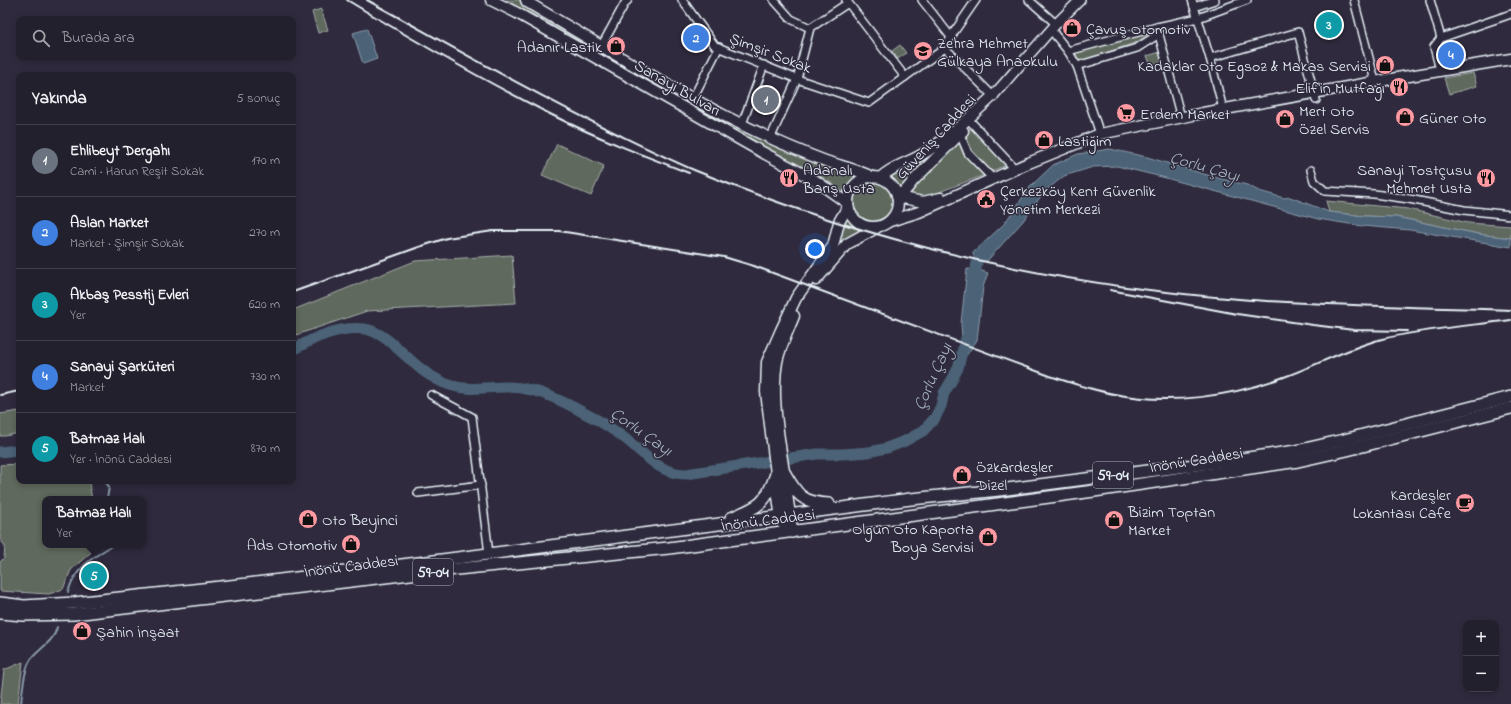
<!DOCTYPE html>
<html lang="tr">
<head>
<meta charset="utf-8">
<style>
  :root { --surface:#23202e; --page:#2b2836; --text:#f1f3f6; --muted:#a3a3aa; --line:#403e4a; --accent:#0b8043 }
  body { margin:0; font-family:"Indie Flower",sans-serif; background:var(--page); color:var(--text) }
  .controls { position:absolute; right:12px; bottom:12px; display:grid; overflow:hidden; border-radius:8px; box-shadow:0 2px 6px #0003 }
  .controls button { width:36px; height:36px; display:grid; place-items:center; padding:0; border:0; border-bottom:1px solid var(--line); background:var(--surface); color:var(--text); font:20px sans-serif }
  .you { position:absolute; left:815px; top:249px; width:14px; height:14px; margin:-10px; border:3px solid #fff; border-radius:50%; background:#1a73e8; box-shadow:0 0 0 6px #1a73e833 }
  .badge { display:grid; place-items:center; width:26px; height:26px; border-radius:50%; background:var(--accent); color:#fff; font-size:13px; font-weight:700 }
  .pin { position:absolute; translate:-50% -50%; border:2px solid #fff; box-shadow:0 1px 4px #0006 }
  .popup { position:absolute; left:42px; top:496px; width:104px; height:52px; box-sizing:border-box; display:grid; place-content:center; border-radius:8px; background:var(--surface); filter:drop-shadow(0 1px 3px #0005); font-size:13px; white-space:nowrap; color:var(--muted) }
  .popup b { font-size:15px; color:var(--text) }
  .popup::after { content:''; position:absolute; left:50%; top:100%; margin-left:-8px; border:8px solid transparent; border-top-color:var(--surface) }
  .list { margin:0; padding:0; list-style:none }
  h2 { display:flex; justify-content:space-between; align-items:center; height:52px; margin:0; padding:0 16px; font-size:17px }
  h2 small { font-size:13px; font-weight:400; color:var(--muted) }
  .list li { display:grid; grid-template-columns:26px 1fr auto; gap:12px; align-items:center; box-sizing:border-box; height:72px; padding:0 16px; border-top:1px solid var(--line) }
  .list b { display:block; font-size:15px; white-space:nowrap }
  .list p { margin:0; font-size:13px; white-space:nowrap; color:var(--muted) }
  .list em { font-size:13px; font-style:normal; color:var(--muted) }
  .icon { flex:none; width:22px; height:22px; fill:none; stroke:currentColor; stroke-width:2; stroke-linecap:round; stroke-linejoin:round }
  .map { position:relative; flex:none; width:1511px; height:704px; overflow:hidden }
  .search { position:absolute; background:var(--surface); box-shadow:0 2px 6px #0003; left:16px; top:16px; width:280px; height:44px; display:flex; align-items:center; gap:10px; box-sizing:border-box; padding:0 14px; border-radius:8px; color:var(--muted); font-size:15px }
  .panel { position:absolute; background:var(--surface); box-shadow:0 2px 6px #0003; left:16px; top:72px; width:280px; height:412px; border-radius:8px }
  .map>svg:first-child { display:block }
  .green { fill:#61695d; stroke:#a4adaa }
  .water { fill:#4c6277; stroke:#8a9bab }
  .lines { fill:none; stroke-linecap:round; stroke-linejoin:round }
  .stream { stroke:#8a9bab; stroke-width:2 }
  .river { stroke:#4c6277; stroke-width:11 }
  .minor-casing { stroke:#e8f1f8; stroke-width:10 }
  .tertiary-casing { stroke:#e8f1f8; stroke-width:12 }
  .secondary-casing { stroke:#e8f1f8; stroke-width:13 }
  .primary-casing { stroke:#e8f1f8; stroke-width:14 }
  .minor { stroke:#2f2a3d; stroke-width:7 }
  .tertiary { stroke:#2f2a3d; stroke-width:9 }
  .secondary { stroke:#2f2a3d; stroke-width:10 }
  .primary { stroke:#2f2a3d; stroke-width:11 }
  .rail { stroke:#e8f1f8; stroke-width:2 }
  .labels { text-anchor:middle; stroke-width:3; stroke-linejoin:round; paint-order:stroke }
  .shield { fill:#2f2a3d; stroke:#b0b5c0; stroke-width:1 }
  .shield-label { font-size:15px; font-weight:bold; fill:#e8f1f8 }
  .poi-label { font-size:16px; fill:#e8f1f8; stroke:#2f2a3d; text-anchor:start }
  .street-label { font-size:16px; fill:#e8f1f8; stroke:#2f2a3d }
  .water-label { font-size:17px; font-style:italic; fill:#aab8c4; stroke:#2f2a3d }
</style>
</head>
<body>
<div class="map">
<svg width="1511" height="704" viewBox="0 0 1511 704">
  <rect width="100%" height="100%" fill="#2f2a3d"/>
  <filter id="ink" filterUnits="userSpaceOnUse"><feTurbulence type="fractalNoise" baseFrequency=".025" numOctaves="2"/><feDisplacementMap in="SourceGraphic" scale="8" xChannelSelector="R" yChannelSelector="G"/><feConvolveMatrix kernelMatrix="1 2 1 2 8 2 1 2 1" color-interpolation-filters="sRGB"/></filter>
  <g filter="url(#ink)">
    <g class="green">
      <path d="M506,0h15l4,7 8,7 131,72 198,89c-11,3 -15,8 -19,19l-10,-10 -27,-15 -193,-107z"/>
      <polygon points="321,9 328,30 318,33 312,12"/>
      <polygon points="1151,32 1137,42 1085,60 1080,61 1076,55 1076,53 1082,50"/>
      <polygon points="900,45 906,53 898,59 892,51"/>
      <polygon points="1160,52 1163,62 1151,66 1147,56"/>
      <polygon points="1473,73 1477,86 1449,94 1444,78"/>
      <path d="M972,127l36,37 -16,7c-16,-14 -21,-16 -27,-38z"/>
      <polygon points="959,141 968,159 984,175 926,197 922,198 910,195 909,192"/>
      <polygon points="557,144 604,166 591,196 542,175"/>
      <polygon points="931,156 901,190 892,178 886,174"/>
      <circle cx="873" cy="202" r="20"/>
      <polygon points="1326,201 1408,209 1468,223 1511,226 1511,238 1478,234 1396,217 1364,216 1329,212"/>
      <polygon points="845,216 853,227 863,232 839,242"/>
      <polygon points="512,255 516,303 367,311 293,336 293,310 415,261"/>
      <polygon points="19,411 19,433 5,436 0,436 0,414"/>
      <polygon points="19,464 19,481 87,481 89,483 92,499 45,499 45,545 99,545 71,570 63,589 49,594 0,591 0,562 4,558 5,546 0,539 0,465"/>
      <polygon points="23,662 18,704 0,704 4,670"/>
    </g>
    <g class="water">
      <polygon points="367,29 377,59 363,64 353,33"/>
      <polygon points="1110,149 1147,157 1214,177 1247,185 1259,191 1284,198 1290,197 1329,212 1364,216 1396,217 1478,234 1511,238 1511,247 1410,230 1362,226 1318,219 1162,177 1117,166 1093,167 1064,176 1044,192 1023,221 987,261 979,260 973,255 973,253 1004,224 1030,187 1053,165 1078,154"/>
      <polygon points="967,269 979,270 988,273 983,287 977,340 966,356 964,356 961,354 963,351 961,323"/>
    </g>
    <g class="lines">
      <g class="stream">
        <polyline points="105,481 109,487 107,499"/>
        <path d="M68,592c7,-24 25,-35 45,-47"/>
        <path d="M21,704c1,-11 3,-34 9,-43 7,-12 24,-18 27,-34"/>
      </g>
      <g class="river">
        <polyline points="974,283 977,261 986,248"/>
        <path d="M293,350c22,-13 46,-24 72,-21 20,3 40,28 56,40 7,6 15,10 23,14 24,10 42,3 66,4 27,1 53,14 76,27 15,7 28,16 41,26 19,15 33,34 59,34l131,-20h26l26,-2 18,-4 18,-7 18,-10 12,-13 6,-12 3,-13 8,-13 6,-12 7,-28"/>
        <polyline points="0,452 19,450"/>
      </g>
      <defs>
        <g id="minor">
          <polyline points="682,0 715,46 797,79 869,103 945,48 954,32 976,0"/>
          <polyline points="846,0 905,77"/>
          <polyline points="922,0 951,37"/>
          <polyline points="1029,0 1056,24"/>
          <polyline points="1192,0 1210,58 1223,109"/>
          <polyline points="1354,0 1375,81"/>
          <polyline points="1430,0 1441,38"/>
          <polyline points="1194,7 1215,0"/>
          <polyline points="1157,27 1181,118"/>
          <polyline points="810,28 848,3"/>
          <polyline points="1051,30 1068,51 1077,66 1100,134"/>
          <polyline points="601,47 625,3 628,0"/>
          <polyline points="945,48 993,96"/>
          <polyline points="1068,51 1157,27 1198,18 1247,0"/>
          <polyline points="1210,58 1298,32 1316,100"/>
          <polyline points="1077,66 1137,48 1159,34"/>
          <polyline points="1440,70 1434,47 1441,38 1511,14"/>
          <polyline points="693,98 719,47"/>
          <polyline points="971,122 1015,169"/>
          <polyline points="742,124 764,65"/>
          <polyline points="960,134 968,153 993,179"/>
          <polyline points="771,137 797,79 810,28 791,19 774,0"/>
          <polyline points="1311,170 1314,181 1325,191 1374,194 1409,199 1464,210 1511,215"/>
          <polyline points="431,395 472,417 489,554"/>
          <polyline points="418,493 481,485"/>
        </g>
        <polyline id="tertiary" points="993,96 1056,24 1080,0"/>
        <g id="secondary">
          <polyline points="491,0 517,13 760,151 816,181 847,203"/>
          <path d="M526,0l1,2c66,39 132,80 200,115 31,16 64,31 96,43 16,6 34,9 49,17"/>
          <circle cx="873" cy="202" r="25"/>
          <path d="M880,178c13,-13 32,-16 46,-26 25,-16 46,-37 67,-56"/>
          <polyline points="897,195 906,190 914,180 963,131"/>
          <polyline points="898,197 923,202 941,198"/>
          <polyline points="890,221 919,212 1026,164 1100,134 1203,113 1391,79 1511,59"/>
          <polyline points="816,280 847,244 876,228"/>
          <path d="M784,472c-5,-33 -13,-76 -7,-110 3,-15 11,-31 17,-46"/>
          <polyline points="776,474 766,392 767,362 781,330 796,298 833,246 839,222 848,206"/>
        </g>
        <g id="primary">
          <path d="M784,472c13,23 18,31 45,32"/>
          <polyline points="784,477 792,532"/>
          <polyline points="776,478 782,523"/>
          <path d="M731,518c29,-12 35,-14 45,-44"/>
          <polyline points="0,603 24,606 74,603 248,584 426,562 911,499 999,490 1234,460 1296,451 1344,440 1511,397"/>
          <polyline points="0,613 23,615 74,614 427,572 669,548 1094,491 1298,461 1347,450 1511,408"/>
        </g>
      </defs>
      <use href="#minor" class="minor-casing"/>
      <use href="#tertiary" class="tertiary-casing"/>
      <use href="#secondary" class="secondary-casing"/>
      <use href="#primary" class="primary-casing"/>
      <use href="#minor" class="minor"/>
      <use href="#tertiary" class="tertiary"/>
      <use href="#secondary" class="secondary"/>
      <use href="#primary" class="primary"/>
      <g class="rail">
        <path d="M347,0c66,40 134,79 203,114 45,23 92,41 139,59"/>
        <path d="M367,0c80,44 158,89 240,129 29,14 57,28 87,41 174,72 357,115 545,129 90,7 181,8 272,11"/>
        <polyline points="1110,290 1237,314 1313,325 1354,330 1407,331"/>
        <path d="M293,292l126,-45 28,-9 46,-7h66l165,26 30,9 296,110c21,7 42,14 64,18 56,11 116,3 170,-17 33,-12 64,-29 98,-38 42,-10 86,-13 129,-19"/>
        <polyline points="0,395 19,391"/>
      </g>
    </g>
  </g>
  <defs>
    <symbol id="shop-disc" viewBox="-11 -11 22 22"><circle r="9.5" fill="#ff9aa2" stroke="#2f2a3d"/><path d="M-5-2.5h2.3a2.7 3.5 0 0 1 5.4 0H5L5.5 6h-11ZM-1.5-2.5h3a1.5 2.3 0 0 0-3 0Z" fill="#111"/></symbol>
    <symbol id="school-disc" viewBox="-11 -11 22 22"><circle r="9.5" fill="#ff9aa2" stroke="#2f2a3d"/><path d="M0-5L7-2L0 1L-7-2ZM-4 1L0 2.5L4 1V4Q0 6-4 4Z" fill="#111"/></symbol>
    <symbol id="restaurant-disc" viewBox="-11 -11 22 22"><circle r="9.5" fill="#ff9aa2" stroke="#2f2a3d"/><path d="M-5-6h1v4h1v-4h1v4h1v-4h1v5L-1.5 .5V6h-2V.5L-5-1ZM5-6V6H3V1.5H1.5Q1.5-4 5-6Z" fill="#111"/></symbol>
    <symbol id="supermarket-disc" viewBox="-11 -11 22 22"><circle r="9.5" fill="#ff9aa2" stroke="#2f2a3d"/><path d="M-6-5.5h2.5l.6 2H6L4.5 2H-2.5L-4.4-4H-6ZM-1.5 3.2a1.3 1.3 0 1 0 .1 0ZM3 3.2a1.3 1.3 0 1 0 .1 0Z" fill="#111"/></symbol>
    <symbol id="civic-disc" viewBox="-11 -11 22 22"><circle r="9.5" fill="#ff9aa2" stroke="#2f2a3d"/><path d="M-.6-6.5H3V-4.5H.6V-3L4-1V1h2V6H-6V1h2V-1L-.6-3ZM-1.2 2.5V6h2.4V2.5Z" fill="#111"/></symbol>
    <symbol id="cafe-disc" viewBox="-11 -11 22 22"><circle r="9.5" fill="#ff9aa2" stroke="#2f2a3d"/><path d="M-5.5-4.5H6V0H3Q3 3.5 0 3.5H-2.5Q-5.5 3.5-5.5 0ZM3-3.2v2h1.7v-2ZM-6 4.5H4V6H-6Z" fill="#111"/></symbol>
  </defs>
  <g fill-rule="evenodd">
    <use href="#shop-disc" x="1061" y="17" width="22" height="22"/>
    <use href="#shop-disc" x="605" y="35" width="22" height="22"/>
    <use href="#school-disc" x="912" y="40" width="22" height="22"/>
    <use href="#shop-disc" x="1374" y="54" width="22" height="22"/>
    <use href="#restaurant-disc" x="1388" y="76" width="22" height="22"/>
    <use href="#supermarket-disc" x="1115" y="102" width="22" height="22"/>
    <use href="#shop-disc" x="1394" y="106" width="22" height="22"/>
    <use href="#shop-disc" x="1274" y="108" width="22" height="22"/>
    <use href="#shop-disc" x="1033" y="129" width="22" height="22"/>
    <use href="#restaurant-disc" x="778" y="167" width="22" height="22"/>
    <use href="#restaurant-disc" x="1475" y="167" width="22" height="22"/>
    <use href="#civic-disc" x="975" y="188" width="22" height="22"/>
    <use href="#shop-disc" x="951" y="464" width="22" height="22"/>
    <use href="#cafe-disc" x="1454" y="492" width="22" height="22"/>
    <use href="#shop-disc" x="297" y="508" width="22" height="22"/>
    <use href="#shop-disc" x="1103" y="509" width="22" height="22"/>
    <use href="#shop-disc" x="977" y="526" width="22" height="22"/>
    <use href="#shop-disc" x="340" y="533" width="22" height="22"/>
    <use href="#shop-disc" x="71" y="620" width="22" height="22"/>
  </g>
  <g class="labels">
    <g class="shield">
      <rect x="1093" y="462" width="40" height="26" rx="3"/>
      <rect x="413" y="559" width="40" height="26" rx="3"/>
    </g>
    <g class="shield-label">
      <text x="1113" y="480">59-04</text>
      <text x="433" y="577">59-04</text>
    </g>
    <g class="poi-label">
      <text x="1086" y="34">Çavuş Otomotiv</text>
      <text x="937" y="48">Zehra Mehmet<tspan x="937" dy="18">Gülkaya Anaokulu</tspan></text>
      <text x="602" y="52" text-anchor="end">Adanır Lastik</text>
      <text x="1371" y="71" text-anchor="end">Kadaklar Oto Egsoz &amp; Makas Servisi</text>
      <text x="1385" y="93" text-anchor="end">Elif'in Mutfağı</text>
      <text x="1299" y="116">Mert Oto<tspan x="1299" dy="18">Özel Servis</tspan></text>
      <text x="1140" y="119">Erdem Market</text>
      <text x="1419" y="123">Güner Oto</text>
      <text x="1058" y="146">Lastiğim</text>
      <text x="803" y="175">Adanalı<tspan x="803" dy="18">Barış Usta</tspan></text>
      <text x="1472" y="175" text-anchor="end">Sanayi Tostçusu<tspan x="1472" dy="18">Mehmet Usta</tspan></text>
      <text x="1000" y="196">Çerkezköy Kent Güvenlik<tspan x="1000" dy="18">Yönetim Merkezi</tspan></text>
      <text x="976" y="472">Özkardeşler<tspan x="976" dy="18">Dizel</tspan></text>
      <text x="1451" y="500" text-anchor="end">Kardeşler<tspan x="1451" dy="18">Lokantası Cafe</tspan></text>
      <text x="1128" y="517">Bizim Toptan<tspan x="1128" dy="18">Market</tspan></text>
      <text x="322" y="525">Oto Beyinci</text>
      <text x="974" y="534" text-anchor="end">Olgun Oto Kaporta<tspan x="974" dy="18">Boya Servisi</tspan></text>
      <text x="337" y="550" text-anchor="end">Ads Otomotiv</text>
      <text x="96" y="637">Şahin İnşaat</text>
    </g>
    <g class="street-label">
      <text transform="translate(771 52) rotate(21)" y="6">Şimşir Sokak</text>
      <text transform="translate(678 87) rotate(30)" y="6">Sanayi Bulvarı</text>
      <text transform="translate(935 136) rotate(-47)" y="6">Güveniş Caddesi</text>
      <text transform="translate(1196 459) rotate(-9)" y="6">İnönü Caddesi</text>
      <text transform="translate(768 519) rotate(-7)" y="6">İnönü Caddesi</text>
      <text transform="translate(351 565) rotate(-7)" y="6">İnönü Caddesi</text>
    </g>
    <g class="water-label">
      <text transform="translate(1205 166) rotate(16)" y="6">Çorlu Çayı</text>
      <text transform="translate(932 376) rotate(-66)" y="6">Çorlu Çayı</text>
      <text transform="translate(642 431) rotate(35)" y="6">Çorlu Çayı</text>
    </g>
  </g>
</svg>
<div class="controls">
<button>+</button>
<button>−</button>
</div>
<div class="you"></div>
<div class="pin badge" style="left:766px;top:100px;background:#6b7280">1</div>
<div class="pin badge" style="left:696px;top:38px;background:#3f7fe0">2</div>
<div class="pin badge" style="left:1329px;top:25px;background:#0f9aa8">3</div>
<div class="pin badge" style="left:1451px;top:55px;background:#3f7fe0">4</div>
<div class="pin badge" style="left:94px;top:576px;background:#0f9aa8">5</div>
<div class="popup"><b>Batmaz Halı</b>Yer</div>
<div class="search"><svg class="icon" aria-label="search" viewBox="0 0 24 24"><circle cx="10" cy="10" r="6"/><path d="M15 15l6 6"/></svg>Burada ara</div>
<section class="panel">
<h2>Yakında<small>5 sonuç</small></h2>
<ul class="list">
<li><span class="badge" style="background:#6b7280">1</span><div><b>Ehlibeyt Dergahı</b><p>Cami · Harun Reşit Sokak</p></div><em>170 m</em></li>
<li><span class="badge" style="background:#3f7fe0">2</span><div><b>Aslan Market</b><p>Market · Şimşir Sokak</p></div><em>270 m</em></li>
<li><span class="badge" style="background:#0f9aa8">3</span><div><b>Akbaş Pesstij Evleri</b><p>Yer</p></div><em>620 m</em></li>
<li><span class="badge" style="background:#3f7fe0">4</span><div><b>Sanayi Şarküteri</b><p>Market</p></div><em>730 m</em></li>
<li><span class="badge" style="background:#0f9aa8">5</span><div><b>Batmaz Halı</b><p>Yer · İnönü Caddesi</p></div><em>870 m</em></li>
</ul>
</section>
</div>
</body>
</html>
